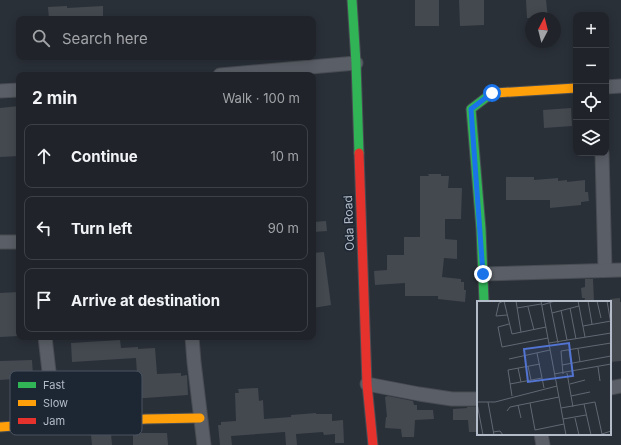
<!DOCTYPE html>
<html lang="en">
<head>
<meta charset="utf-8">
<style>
  :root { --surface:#20242a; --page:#2d3036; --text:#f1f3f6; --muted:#a2a4a8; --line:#3d4147 }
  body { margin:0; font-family:Inter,sans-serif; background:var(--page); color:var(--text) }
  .controls { position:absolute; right:12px; top:12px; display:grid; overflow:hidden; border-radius:8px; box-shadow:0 2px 10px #0003 }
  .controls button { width:36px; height:36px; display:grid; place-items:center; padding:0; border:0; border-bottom:1px solid var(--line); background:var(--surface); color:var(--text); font:20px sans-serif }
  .compass { position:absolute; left:525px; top:12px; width:36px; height:36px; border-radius:50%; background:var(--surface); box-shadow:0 2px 10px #0003; rotate:7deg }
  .stop { position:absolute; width:12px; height:12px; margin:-9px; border:3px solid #1a73e8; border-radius:50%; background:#fff }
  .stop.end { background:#1a73e8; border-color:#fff; box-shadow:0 1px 4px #0008 }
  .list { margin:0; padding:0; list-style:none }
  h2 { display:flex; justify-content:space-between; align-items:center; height:52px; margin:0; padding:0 16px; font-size:17px }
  h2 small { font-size:13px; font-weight:400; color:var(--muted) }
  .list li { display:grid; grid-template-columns:26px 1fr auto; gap:12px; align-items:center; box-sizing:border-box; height:64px; margin:0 8px 8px; padding:0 8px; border:1px solid var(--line); border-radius:8px }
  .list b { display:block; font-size:15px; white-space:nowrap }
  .list em { font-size:13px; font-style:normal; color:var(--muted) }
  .icon { flex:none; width:22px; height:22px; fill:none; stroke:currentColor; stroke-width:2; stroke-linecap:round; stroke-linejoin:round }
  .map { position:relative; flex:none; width:621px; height:445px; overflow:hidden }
  .search { position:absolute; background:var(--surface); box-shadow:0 2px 10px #0003; left:16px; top:16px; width:300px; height:44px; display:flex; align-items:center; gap:10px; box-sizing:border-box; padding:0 14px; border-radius:8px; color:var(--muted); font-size:15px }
  .panel { position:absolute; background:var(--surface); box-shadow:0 2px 10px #0003; left:16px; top:72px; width:300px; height:268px; border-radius:8px }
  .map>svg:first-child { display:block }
  .building { fill:#444950 }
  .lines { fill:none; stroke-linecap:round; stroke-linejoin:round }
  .street-casing { stroke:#484c53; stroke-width:15 }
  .fast-casing { stroke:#484c53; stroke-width:11 }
  .slow-casing { stroke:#484c53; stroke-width:11 }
  .jam-casing { stroke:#484c53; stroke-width:11 }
  .street { stroke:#5a5e66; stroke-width:13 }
  .fast { stroke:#30b455; stroke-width:9 }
  .slow { stroke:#ff9f0a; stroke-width:9 }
  .jam { stroke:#e5322d; stroke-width:9 }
  .route { stroke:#1a73e8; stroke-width:5 }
  .labels { text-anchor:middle; stroke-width:3; stroke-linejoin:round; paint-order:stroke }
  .street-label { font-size:12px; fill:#b4bcc9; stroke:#1d2633 }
  .inset-road { fill:none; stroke:#616872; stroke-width:1 }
  .view { fill:#5274d3; fill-opacity:0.15; stroke:#5274d3; stroke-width:2 }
  .inset-edge { fill:none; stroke:#b4bcc9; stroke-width:2 }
  .key { fill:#1d2633; stroke:#4a5360; stroke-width:1 }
  .key-label { font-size:11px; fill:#b4bcc9 }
</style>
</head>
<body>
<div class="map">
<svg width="621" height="445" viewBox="0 0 621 445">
  <rect width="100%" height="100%" fill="#2a3038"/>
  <g class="building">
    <rect x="415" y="0" width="24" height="26"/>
    <polygon points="459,0 484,0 484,25 460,26"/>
    <polygon points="526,0 546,0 548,18 527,18"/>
    <polygon points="67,6 67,8 103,6 103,19 49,19 48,7"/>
    <polygon points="19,106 19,156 0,157 0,108"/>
    <polygon points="571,108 572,126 544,128 543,110"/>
    <polygon points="428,174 441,174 441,176 449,176 448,188 462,188 461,219 445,219 445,239 457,240 457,259 444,258 442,277 461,279 461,282 464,282 464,290 466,290 465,302 438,299 438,296 405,296 405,283 375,285 374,271 387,270 387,255 404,255 404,237 420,237 420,176 429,176"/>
    <polygon points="506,177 534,177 534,180 558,178 558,181 567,180 567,182 585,180 585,192 588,192 589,201 581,202 581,205 550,208 550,200 506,200"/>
    <polygon points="326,221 327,231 313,232 313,222"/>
    <polygon points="324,252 331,305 313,308 313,253"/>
    <polygon points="585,279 593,279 594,302 584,302 585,298 582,298 581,288 585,287"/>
    <polygon points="19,292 19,336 0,337 0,293"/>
    <polygon points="620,298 620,302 621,302 621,361 610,362 610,299"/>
    <polygon points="120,340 121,348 138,347 138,349 155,348 157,374 181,373 181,376 187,375 188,395 145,398 126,398 126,375 137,374 136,358 72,362 71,343"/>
    <polygon points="32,360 35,406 15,407 13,379 0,380 0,361"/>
    <polygon points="258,388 259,401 263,400 264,419 291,417 291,415 316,413 316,414 332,414 332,421 343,420 344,443 335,443 335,434 324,435 323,432 296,434 297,445 286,445 285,432 231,436 232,445 220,445 218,425 221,425 221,422 236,421 235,393 239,393 238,389"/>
    <polygon points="388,396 413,401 414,405 417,405 417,410 433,410 434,419 415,420 414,437 402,437 401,429 385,428 386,417 387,417 385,397"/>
    <polygon points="467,407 478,407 478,432 469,432 468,420 453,420 453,409 467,408"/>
    <polygon points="133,433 167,433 168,445 133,445"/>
    <polygon points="111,434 112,445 92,445 91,435"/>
  </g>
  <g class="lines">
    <defs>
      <g id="street">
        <polyline points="220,75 356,63"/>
        <polyline points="606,87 621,86"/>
        <polyline points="0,91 19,90"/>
        <polyline points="602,153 605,270"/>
        <polyline points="0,242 19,242"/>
        <polyline points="483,274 621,270"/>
        <polyline points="45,337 55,423"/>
        <polyline points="192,337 194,362 204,445"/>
        <polyline points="367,384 419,394 452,399 478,399"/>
        <polyline points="610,388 621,386"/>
        <polyline points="541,434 543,445"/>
      </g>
      <g id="fast">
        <polyline points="352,0 356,63 359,153"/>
        <polyline points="484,302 481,229 471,109 492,93 495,93"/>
      </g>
      <g id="slow">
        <polyline points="495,93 576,88"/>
        <polyline points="0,427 55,423 93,423 146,419 200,418"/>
      </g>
      <polyline id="jam" points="359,153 367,384 373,445"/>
    </defs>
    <use href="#street" class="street-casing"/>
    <use href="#fast" class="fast-casing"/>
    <use href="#slow" class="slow-casing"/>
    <use href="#jam" class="jam-casing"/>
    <use href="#street" class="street"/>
    <use href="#fast" class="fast"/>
    <use href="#slow" class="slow"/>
    <use href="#jam" class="jam"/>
  </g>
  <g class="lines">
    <polyline class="route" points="483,274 471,109 492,93"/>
  </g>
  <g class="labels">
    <g class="street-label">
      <text transform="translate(349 223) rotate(-92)" y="4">Oda Road</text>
    </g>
  </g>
  <g transform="translate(477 301)">
    <rect width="134" height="134" fill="#2a3038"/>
    <path class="inset-road" d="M39,0l5,31M64,0l25,134M101,0l7,36M111,0l4,23M120,0l4,17M130,0l4,23M73,2l8,40M65,4l13,-4M51,6l6,23M40,7l24,-4M93,7l6,31M84,9l6,30M75,12l27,-7M30,14l-11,1 3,-13 5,-2 8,33 34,-7M32,23l-11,3 4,20 46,-9M106,25l28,-5M72,42l62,-10M101,48l2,13M92,49l2,13M60,52l7,35M32,58l41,-9M85,64l49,-9M51,65l3,14M121,66l2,14M41,67l3,14M90,72l6,34M77,73l57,-10M86,73l-2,-23 50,-8M33,83l32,-6M93,83l15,-4M35,95l-4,-26 32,-6M94,95l19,-4M0,101h18l62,-16M11,101l6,33M0,102l6,32M53,102l5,27 29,-6M107,103l7,31M41,104l3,13M84,107l34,-6 7,32M30,110l3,-4 49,-10M98,117l4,17M86,118l23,-4M16,131l7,-1 3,4M122,134l12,-4"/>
    <path class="view" d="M92,42l4,33 -45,6 -4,-33z"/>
    <rect width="134" height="134" class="inset-edge"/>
  </g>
  <rect x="10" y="371" width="132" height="64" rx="6" class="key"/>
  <rect x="18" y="382" width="18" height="6" fill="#30b455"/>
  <rect x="18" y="400" width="18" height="6" fill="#ff9f0a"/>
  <rect x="18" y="418" width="18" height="6" fill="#e5322d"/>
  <g class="key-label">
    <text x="43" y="389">Fast</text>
    <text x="43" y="407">Slow</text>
    <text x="43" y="425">Jam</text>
  </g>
</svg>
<div class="controls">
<button>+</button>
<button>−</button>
<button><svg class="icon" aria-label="locate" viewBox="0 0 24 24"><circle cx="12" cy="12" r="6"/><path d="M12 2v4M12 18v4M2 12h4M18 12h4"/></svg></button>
<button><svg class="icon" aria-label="layers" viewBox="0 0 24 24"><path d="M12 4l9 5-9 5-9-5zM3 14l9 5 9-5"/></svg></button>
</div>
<svg class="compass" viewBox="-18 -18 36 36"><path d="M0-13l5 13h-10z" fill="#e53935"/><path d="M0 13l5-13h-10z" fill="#a2a4a8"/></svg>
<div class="stop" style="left:492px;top:93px"></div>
<div class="stop end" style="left:483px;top:274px"></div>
<div class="search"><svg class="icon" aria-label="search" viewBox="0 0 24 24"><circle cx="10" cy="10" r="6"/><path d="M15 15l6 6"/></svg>Search here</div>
<section class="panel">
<h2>2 min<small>Walk · 100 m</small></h2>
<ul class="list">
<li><svg class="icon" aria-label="ahead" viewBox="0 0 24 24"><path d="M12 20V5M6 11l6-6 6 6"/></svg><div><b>Continue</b></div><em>10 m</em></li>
<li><svg class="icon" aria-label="left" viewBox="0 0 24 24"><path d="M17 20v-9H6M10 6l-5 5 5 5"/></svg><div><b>Turn left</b></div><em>90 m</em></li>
<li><svg class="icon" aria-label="arrive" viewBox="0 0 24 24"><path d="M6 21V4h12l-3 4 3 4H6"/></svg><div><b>Arrive at destination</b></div></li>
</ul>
</section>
</div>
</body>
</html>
